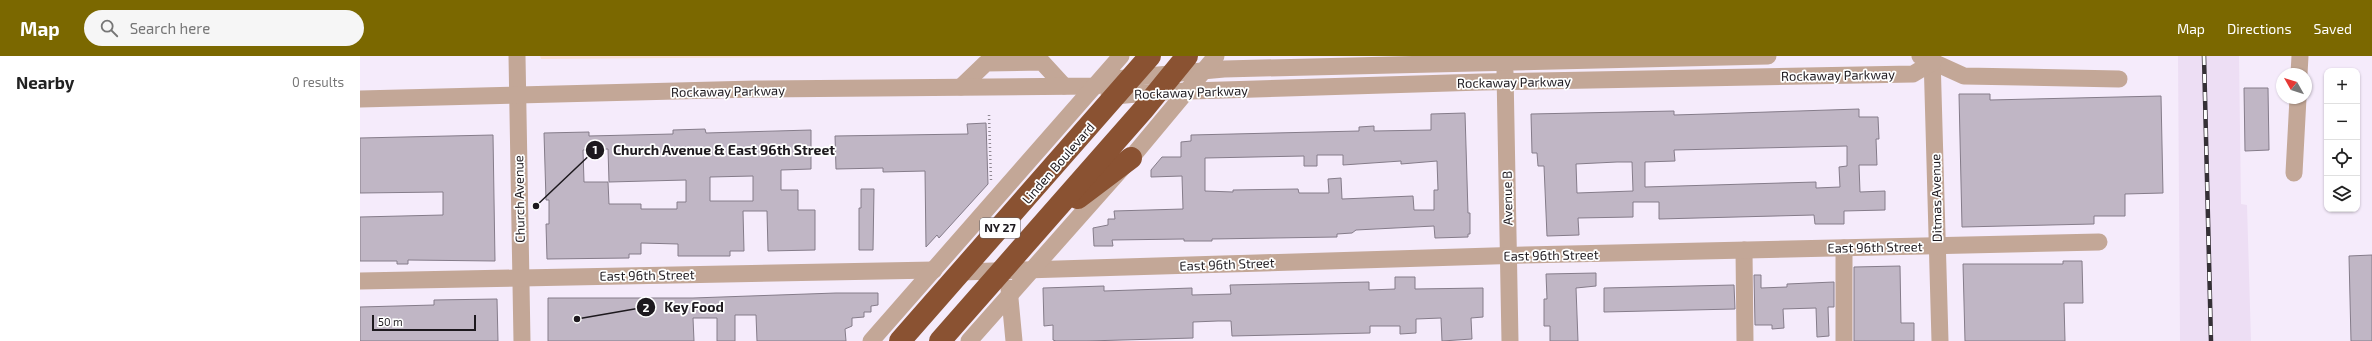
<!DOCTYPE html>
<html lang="en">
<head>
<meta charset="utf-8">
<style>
  :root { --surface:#fff; --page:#f6f6f6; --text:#222; --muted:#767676; --line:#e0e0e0; --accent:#7b6800 }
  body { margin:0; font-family:"Exo 2",sans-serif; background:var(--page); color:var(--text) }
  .controls { position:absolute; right:12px; top:12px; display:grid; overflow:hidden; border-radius:8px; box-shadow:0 1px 3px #0004 }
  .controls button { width:36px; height:36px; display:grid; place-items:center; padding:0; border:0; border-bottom:1px solid var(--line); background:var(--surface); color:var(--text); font:20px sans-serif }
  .compass { position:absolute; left:1916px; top:12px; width:36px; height:36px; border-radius:50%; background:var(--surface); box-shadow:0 1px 3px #0004; rotate:309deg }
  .scale { position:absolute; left:12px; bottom:10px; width:104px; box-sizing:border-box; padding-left:4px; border:2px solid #1d191e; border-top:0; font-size:11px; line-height:14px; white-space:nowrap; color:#1d191e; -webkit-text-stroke:3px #fff; paint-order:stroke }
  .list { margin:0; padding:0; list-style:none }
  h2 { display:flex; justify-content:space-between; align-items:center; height:52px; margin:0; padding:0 16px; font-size:17px }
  h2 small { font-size:13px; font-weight:400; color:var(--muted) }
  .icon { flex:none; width:22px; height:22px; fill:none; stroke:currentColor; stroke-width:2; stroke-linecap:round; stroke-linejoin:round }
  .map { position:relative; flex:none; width:2012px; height:285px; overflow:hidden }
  header { display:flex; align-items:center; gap:24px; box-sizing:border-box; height:56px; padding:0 20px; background:var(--accent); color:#fff }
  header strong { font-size:19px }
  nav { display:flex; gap:22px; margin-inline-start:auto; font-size:14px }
  .search { width:280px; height:36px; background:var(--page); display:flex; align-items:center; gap:10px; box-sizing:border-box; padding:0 14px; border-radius:22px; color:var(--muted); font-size:15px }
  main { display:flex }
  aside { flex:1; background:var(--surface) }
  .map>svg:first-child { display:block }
  .built { fill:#eddef4 }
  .medical { fill:#f8dfd7 }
  .building { fill:#c0b6c5; stroke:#857c8a; fill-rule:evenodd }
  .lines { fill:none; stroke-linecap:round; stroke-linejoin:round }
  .path { stroke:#8e8791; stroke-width:2.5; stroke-dasharray:1 3; stroke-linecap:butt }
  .minor { stroke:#c3a797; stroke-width:17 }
  .highway { stroke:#8a5232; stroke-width:22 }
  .rail-casing { stroke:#353036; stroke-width:4.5 }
  .rail { stroke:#fff; stroke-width:3; stroke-dasharray:9; stroke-linecap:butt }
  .labels { text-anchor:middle; stroke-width:3.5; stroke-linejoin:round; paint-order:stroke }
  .shield { fill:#fff; stroke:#615e62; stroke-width:1 }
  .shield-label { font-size:12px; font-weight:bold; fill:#1d191e }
  .street-label { font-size:13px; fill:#1d191e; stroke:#fff }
  .leader { fill:none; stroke:#1d191e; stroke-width:1.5 }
  .callout-dot { fill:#1d191e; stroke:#fff; stroke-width:1.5 }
  .mark-label { font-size:12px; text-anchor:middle; font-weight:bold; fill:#fff }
  .callout-label { font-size:14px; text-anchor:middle; font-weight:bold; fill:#1d191e; stroke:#fff; stroke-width:3.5; stroke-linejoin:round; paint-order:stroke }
</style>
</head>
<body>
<header>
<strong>Map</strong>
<div class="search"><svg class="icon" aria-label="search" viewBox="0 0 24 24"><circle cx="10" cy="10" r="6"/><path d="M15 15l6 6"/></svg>Search here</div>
<nav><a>Map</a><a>Directions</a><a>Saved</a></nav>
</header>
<main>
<aside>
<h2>Nearby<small>0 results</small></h2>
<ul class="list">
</ul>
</aside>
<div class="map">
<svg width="2012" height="285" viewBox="0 0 2012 285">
  <rect width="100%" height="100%" fill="#f5ebfb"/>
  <polygon class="built" points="1818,0 1879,0 1881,148 1887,149 1891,285 1820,285"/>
  <polygon class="medical" points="180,0 541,0 181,3"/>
  <g class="building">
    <polygon points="1884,32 1908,32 1909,94 1885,95"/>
    <polygon points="1599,38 1630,38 1630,44 1801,40 1803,137 1765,138 1765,160 1734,160 1734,168 1602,171"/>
    <path d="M1499,53v8h19l1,22h-3l1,26h-18l1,27 25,-1v19l-41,1v13h-29l-1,-9 -155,4v-17h-26v15l-55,1 1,17 -32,1 -3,-70h-6l-1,-13h-5l-1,-39 143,-3v4l34,-1zM1487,90v20l-8,1 1,20 -24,1v-6l-171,5v-25l30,-1 -1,-11zM1257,106h15l1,29 -56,2 -1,-29z"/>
    <path d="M1105,57l3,100h2v21h-2v3l-33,1 -1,-12 -78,4 -4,3 -15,1v3l-125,2v2h-28v-2l-72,1 1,6h-19l-1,-18 15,-3v-6h7l-1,-8 69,-2 -1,-33 -31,1v-7l11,-13h19v-15l10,-1v-6l168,-4v-4l15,-1v5l57,-1v-16zM957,99h26v10l58,-4v3l36,-3 1,29h-4v20h-20l-1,-14 -71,3 -1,-21 -13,1 1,14h-30l-1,-4 -65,1v2l-28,-1v-33l99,-2v10h13z"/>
    <polygon points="626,67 628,128 579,182 577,179 566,191 565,115 523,116 523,112 476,113 475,80 608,78 607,68"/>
    <path d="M345,73l1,4 105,-3v39l-30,1v20h17v20h17v40l-47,1 -1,-40h-24l1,40h-14v5h-52v-12l-37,-1v11h-12v4l-82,1 -1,-35h3v-24h-3l-2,-67 45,-1v4l84,-2v-4zM248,93l1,33 77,-2v22h-9v7h-36v-5h-32l-1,-22h-24l-1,-32zM393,120v25h-43v-24z"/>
    <polygon points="133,79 135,205 48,204 48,208 37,208 37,205 0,205 0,161 83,159 83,136 0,137 0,82"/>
    <polygon points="501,133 514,133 513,194 499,194 499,152 501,152"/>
    <polygon points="2012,199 2012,285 1991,285 1989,200"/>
    <polygon points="1703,205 1722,205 1723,247 1704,247 1705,285 1605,285 1603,208 1703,208"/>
    <polygon points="1540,210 1541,267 1554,267 1554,285 1494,285 1494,211"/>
    <polygon points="1236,217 1236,230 1216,232 1218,285 1190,285 1190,270 1184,270 1184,243 1187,243 1186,218"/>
    <polygon points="1394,219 1401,219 1401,232 1427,231 1427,228 1474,226 1474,251 1468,251 1469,280 1457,281 1456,252 1423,253 1424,272 1412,273 1412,269 1395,269"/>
    <polygon points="1035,221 1055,221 1055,233 1123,232 1123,261 1111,262 1112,283 1082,285 1081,262 1056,263 1056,277 1040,278 1040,270 1010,270 1010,277 872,280 871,265 858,265 833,266 833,282 727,285 696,285 693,284 693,269 684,270 683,232 744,230 744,235 832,232 832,239 871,238 870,229 1009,226 1009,234 1035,233"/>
    <polygon points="1374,229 1375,253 1244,256 1244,232"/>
    <polygon points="476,237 518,237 518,249 511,250 511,256 504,256 504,261 492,262 492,270 485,273 486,285 397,285 396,259 375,259 375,285 357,285 357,262 333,262 334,285 188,285 188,242 333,242"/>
    <polygon points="137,243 138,285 0,285 0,251 74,249 74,244"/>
  </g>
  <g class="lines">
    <polyline class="path" points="629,59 631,125"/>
    <g class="minor">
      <polyline points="157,0 162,285"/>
      <polyline points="1560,0 1604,20 1759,23"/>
      <polyline points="1572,0 1580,285"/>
      <polyline points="1145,16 1150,285"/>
      <polyline points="1939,18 1940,0"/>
      <polyline points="601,31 626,7 682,6 704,30"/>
      <polyline points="749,37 755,40 798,36 1122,26 1553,18 1573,6"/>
      <polyline points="0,43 395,33 736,30 755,23 864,13 1408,0"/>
      <polyline points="1934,117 1938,42"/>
      <polyline points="1484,192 1484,285"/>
      <polyline points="1384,194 1385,285"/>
      <polyline points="601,216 1165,199 1739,186"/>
      <polyline points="0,225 574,214"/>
      <polyline points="649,232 654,285"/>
      <polyline points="511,285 761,0"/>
      <polyline points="609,285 771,102 856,0"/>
    </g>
    <g class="highway">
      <polyline points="718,142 771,102"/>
      <polyline points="540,285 790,0"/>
      <polyline points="580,285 783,54 827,0"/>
    </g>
    <defs>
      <polyline id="rail" points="1844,0 1851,285"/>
    </defs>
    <use href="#rail" class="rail-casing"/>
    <use href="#rail" class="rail"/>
  </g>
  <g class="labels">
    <rect class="shield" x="620" y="162" width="40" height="20" rx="3"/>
    <g class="shield-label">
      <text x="640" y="176">NY 27</text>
    </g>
    <g class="street-label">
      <text transform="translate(1478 19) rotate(-1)" y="5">Rockaway Parkway</text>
      <text transform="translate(1154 26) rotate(-1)" y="5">Rockaway Parkway</text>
      <text transform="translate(368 35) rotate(-1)" y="5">Rockaway Parkway</text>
      <text transform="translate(831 36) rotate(-2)" y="5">Rockaway Parkway</text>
      <text transform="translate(698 107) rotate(-49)" y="5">Linden Boulevard</text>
      <text transform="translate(1147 142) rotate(-91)" y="5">Avenue B</text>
      <text transform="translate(1576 142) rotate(-91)" y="5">Ditmas Avenue</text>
      <text transform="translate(159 143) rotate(-91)" y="5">Church Avenue</text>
      <text transform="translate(1515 191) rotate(-1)" y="5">East 96th Street</text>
      <text transform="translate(1191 199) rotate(-1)" y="5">East 96th Street</text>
      <text transform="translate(867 208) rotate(-2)" y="5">East 96th Street</text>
      <text transform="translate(287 219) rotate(-1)" y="5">East 96th Street</text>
    </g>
  </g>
  <path class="leader" d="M176 150L235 94M217 263L286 251"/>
  <g class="callout-dot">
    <circle cx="176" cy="150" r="4"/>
    <circle cx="217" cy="263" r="4"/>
    <circle cx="235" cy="94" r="10"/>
    <circle cx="286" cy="251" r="10"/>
  </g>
  <g class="mark-label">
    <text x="235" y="98">1</text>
    <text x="286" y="256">2</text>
  </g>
  <g class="callout-label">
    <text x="364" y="99">Church Avenue &amp; East 96th Street</text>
    <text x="334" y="256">Key Food</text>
  </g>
</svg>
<div class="controls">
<button>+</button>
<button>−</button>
<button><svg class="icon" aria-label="locate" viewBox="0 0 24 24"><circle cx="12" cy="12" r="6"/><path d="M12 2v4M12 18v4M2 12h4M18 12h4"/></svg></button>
<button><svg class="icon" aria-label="layers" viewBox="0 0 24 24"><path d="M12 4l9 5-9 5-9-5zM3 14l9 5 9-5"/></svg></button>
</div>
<svg class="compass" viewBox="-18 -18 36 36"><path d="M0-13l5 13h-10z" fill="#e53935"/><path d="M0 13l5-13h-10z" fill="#767676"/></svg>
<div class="scale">50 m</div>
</div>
</main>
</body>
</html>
